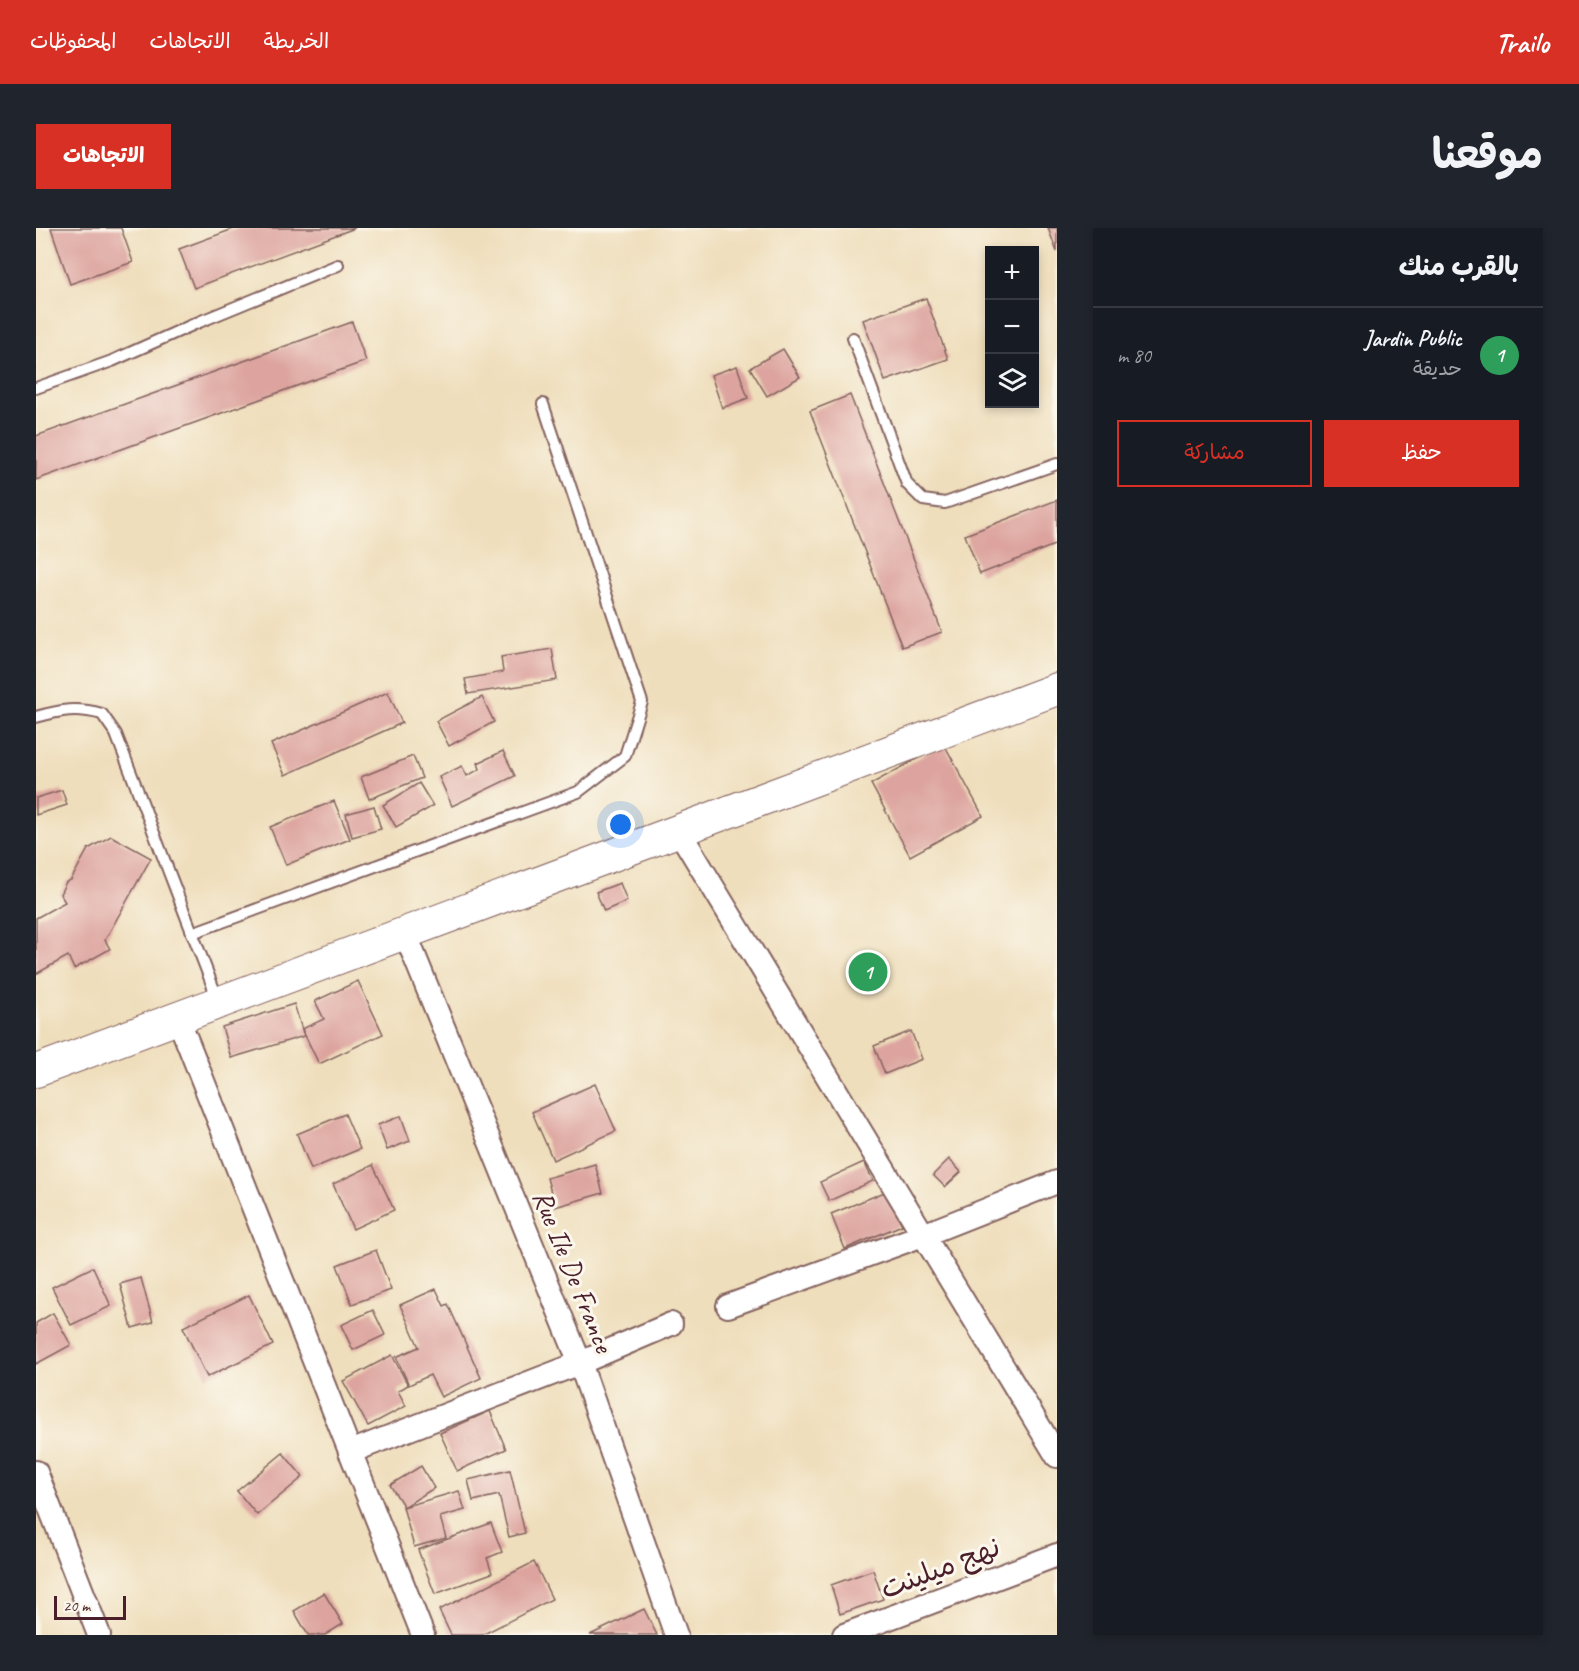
<!DOCTYPE html>
<html lang="ar">
<head>
<meta charset="utf-8">
<style>
  :root { --surface:#171b24; --page:#20242c; --text:#f1f3f6; --muted:#9ea1a6; --line:#363941; --accent:#d93025 }
  body { margin:0; font-family:Caveat,"Playpen Sans Arabic",sans-serif; background:var(--page); color:var(--text); direction:rtl }
  .controls { position:absolute; right:18px; top:18px; display:grid; overflow:hidden; border-radius:0px; box-shadow:0 3px 9px #0003 }
  .controls button { width:54px; height:54px; display:grid; place-items:center; padding:0; border:0; border-bottom:2px solid var(--line); background:var(--surface); color:var(--text); font:30px sans-serif }
  .scale { position:absolute; left:18px; bottom:15px; width:72px; box-sizing:border-box; padding-left:6px; border:3px solid #4a1f2b; border-top:0; font-size:16px; line-height:21px; white-space:nowrap; color:#4a1f2b; -webkit-text-stroke:4px #fbf7ec; paint-order:stroke }
  .you { position:absolute; left:585px; top:597px; width:21px; height:21px; margin:-15px; border:4px solid #fff; border-radius:50%; background:#1a73e8; box-shadow:0 0 0 9px #1a73e833 }
  .badge { display:grid; place-items:center; width:39px; height:39px; border-radius:50%; background:var(--accent); color:#fff; font-size:20px; font-weight:700 }
  .pin { position:absolute; translate:-50% -50%; border:3px solid #fff; box-shadow:0 2px 6px #0006 }
  .list { margin:0; padding:0; list-style:none }
  h2 { display:flex; justify-content:space-between; align-items:center; height:78px; margin:0; padding:0 24px; font-size:26px }
  h2 small { font-size:20px; font-weight:400; color:var(--muted) }
  .list li { display:grid; grid-template-columns:39px 1fr auto; gap:18px; align-items:center; box-sizing:border-box; height:96px; padding:0 24px; border-top:2px solid var(--line) }
  .list b { display:block; font-size:22px; white-space:nowrap }
  .list p { margin:0; font-size:20px; white-space:nowrap; color:var(--muted) }
  .list em { font-size:20px; font-style:normal; color:var(--muted) }
  .actions { display:flex; gap:12px; padding:18px 24px }
  .actions a { flex:1; padding:14px 0; border:2px solid var(--accent); border-radius:0px; text-align:center; font-size:21px; color:var(--accent) }
  .actions .main { background:var(--accent); color:#fff }
  .icon { flex:none; width:33px; height:33px; fill:none; stroke:currentColor; stroke-width:2; stroke-linecap:round; stroke-linejoin:round }
  .map { position:relative; flex:none; width:1021px; height:1407px; overflow:hidden; direction:ltr; border-radius:0px }
  header { display:flex; align-items:center; gap:36px; box-sizing:border-box; height:84px; padding:0 30px; background:var(--accent); color:#fff }
  header strong { font-size:28px }
  nav { display:flex; gap:33px; margin-inline-start:auto; font-size:21px }
  .intro { display:flex; align-items:center; justify-content:space-between; box-sizing:border-box; height:144px; padding:0 36px }
  h1 { margin:0; font-size:42px }
  .button { padding:15px 27px; border-radius:0px; background:var(--accent); color:#fff; font-size:21px; font-weight:700 }
  main { display:flex; gap:36px; padding:0 36px }
  aside { flex:1; background:var(--surface); border-radius:0px; box-shadow:0 3px 9px #0003 }
  .map>svg:first-child { display:block }
  .building { fill:#dda49f }
  .lines { fill:none; stroke-linecap:round; stroke-linejoin:round }
  .service-casing { stroke:#84625e; stroke-width:14 }
  .minor-casing { stroke:#84625e; stroke-width:26 }
  .secondary-casing { stroke:#84625e; stroke-width:34 }
  .service { stroke:#fff; stroke-width:10 }
  .minor { stroke:#fff; stroke-width:22 }
  .secondary { stroke:#fff; stroke-width:32 }
  .labels { text-anchor:middle; stroke-width:6; stroke-linejoin:round; paint-order:stroke }
  .street-label { font-size:28px; fill:#4a1f2b; stroke:#fbf7ec }
</style>
</head>
<body>
<header>
<strong>Trailo</strong>
<nav><a>الخريطة</a><a>الاتجاهات</a><a>المحفوظات</a></nav>
</header>
<div class="intro"><h1>موقعنا</h1><a class="button">الاتجاهات</a></div>
<main>
<aside>
<h2>بالقرب منك<small></small></h2>
<ul class="list">
<li><span class="badge" style="background:#2e9e5b">1</span><div><b>Jardin Public</b><p>حديقة</p></div><em>80 m</em></li>
</ul>
<div class="actions"><a class="main">حفظ</a><a>مشاركة</a></div>
</aside>
<div class="map">
<svg width="1021" height="1407" viewBox="0 0 1021 1407">
  <rect width="100%" height="100%" fill="#fbf7ec"/>
  <filter id="ink" filterUnits="userSpaceOnUse"><feTurbulence type="fractalNoise" baseFrequency=".0167" numOctaves="2"/><feDisplacementMap in="SourceGraphic" scale="12" xChannelSelector="R" yChannelSelector="G"/><feConvolveMatrix kernelMatrix="1 2 1 2 8 2 1 2 1" color-interpolation-filters="sRGB"/></filter>
  <filter id="wash" filterUnits="userSpaceOnUse"><feTurbulence type="fractalNoise" baseFrequency=".008" numOctaves="4" result="noise"/><feDisplacementMap in="SourceGraphic" scale="24" xChannelSelector="R" yChannelSelector="G"/><feGaussianBlur stdDeviation="1.35" result="paint"/><feColorMatrix in="noise" values="0 0 0 0 0 0 0 0 0 0 0 0 0 0 0 0 0 1.4 0 .05"/><feComposite in="paint" operator="in"/></filter>
  <g filter="url(#wash)">
    <rect width="100%" height="100%" fill="#efdebc"/>
    <g id="blocks">
      <g class="building">
        <polygon points="15,0 85,0 97,34 34,56"/>
        <polygon points="200,0 319,0 158,60 143,21"/>
        <polygon points="1012,0 1021,0 1021,24"/>
        <polygon points="890,70 912,131 849,153 827,92"/>
        <polygon points="316,94 330,133 0,252 0,208"/>
        <polygon points="747,121 764,149 731,168 714,140"/>
        <polygon points="701,138 712,170 686,180 675,147"/>
        <polygon points="814,167 906,404 866,419 774,183"/>
        <polygon points="1021,272 1021,316 944,346 929,307"/>
        <polygon points="516,421 521,452 432,466 429,451 467,444 465,429"/>
        <polygon points="352,464 366,495 249,547 235,516"/>
        <polygon points="446,469 458,494 413,518 400,493"/>
        <polygon points="908,516 947,588 874,628 835,556"/>
        <polygon points="467,523 479,548 416,578 403,549 426,538 431,548 444,541 442,535"/>
        <polygon points="377,528 386,550 333,571 325,549"/>
        <polygon points="383,555 397,578 360,599 347,577"/>
        <polygon points="26,562 31,577 0,587 0,570"/>
        <polygon points="298,573 314,611 250,637 234,599"/>
        <polygon points="338,578 345,601 316,609 310,586"/>
        <polygon points="75,608 115,630 69,712 74,721 38,741 32,728 0,746 0,690 29,674 24,666 30,654 35,652 52,621"/>
        <polygon points="584,655 591,673 568,683 560,664"/>
        <polygon points="322,753 347,806 283,836 266,801 288,791 279,773"/>
        <polygon points="258,776 268,808 195,830 186,799"/>
        <polygon points="875,803 886,831 849,846 838,818"/>
        <polygon points="559,856 580,903 517,932 496,884"/>
        <polygon points="309,886 324,921 275,941 261,906"/>
        <polygon points="365,888 374,913 351,922 342,897"/>
        <polygon points="913,931 925,944 909,959 897,947"/>
        <polygon points="828,934 837,953 793,973 784,954"/>
        <polygon points="559,936 567,965 519,979 511,950"/>
        <polygon points="337,937 358,982 317,1001 297,956"/>
        <polygon points="851,963 866,997 809,1021 795,986"/>
        <polygon points="340,1022 355,1062 316,1076 301,1037"/>
        <polygon points="57,1039 75,1078 35,1097 16,1059"/>
        <polygon points="105,1050 117,1094 96,1100 84,1056"/>
        <polygon points="400,1061 408,1078 412,1076 445,1150 405,1169 394,1147 373,1157 360,1129 383,1119 364,1077"/>
        <polygon points="213,1067 237,1117 171,1149 147,1099"/>
        <polygon points="337,1082 349,1107 317,1122 305,1097"/>
        <polygon points="17,1085 35,1117 0,1136 0,1095"/>
        <polygon points="356,1127 372,1157 362,1163 370,1178 332,1198 307,1153"/>
        <polygon points="454,1183 470,1221 421,1243 404,1205"/>
        <polygon points="247,1225 267,1249 221,1287 201,1263"/>
        <polygon points="385,1238 398,1260 368,1279 354,1257"/>
        <polygon points="474,1242 489,1305 473,1309 463,1267 437,1273 432,1252"/>
        <polygon points="423,1263 429,1282 404,1289 410,1310 378,1319 367,1279"/>
        <polygon points="455,1295 466,1324 451,1330 456,1345 399,1366 382,1322"/>
        <polygon points="498,1334 516,1371 446,1407 415,1407 403,1382"/>
        <polygon points="837,1342 847,1371 804,1386 795,1357"/>
        <polygon points="288,1365 307,1396 289,1407 272,1407 258,1383"/>
        <polygon points="608,1381 621,1407 554,1407"/>
      </g>
    </g>
  </g>
  <g filter="url(#ink)">
    <use href="#blocks" fill-opacity="0" stroke="#84625e" stroke-width="1.5"/>
    <g class="lines">
      <defs>
        <g id="service">
          <polyline points="817,110 871,256 887,272 909,275 1021,236"/>
          <polyline points="0,160 76,133 163,94 302,37"/>
          <path d="M0,489c25,-7 40,-10 66,-3l14,20 102,266"/>
          <polyline points="156,705 542,564 589,528 606,474 507,176"/>
        </g>
        <g id="minor">
          <polyline points="643,603 1021,1228"/>
          <polyline points="369,705 544,1135 640,1407"/>
          <polyline points="142,790 387,1407"/>
          <polyline points="692,1078 887,1007 1021,954"/>
          <polyline points="314,1224 544,1135 635,1096"/>
          <polyline points="0,1244 63,1407"/>
          <polyline points="808,1407 1021,1327"/>
        </g>
        <polyline id="secondary" points="0,843 1021,461"/>
      </defs>
      <use href="#service" class="service-casing"/>
      <use href="#minor" class="minor-casing"/>
      <use href="#secondary" class="secondary-casing"/>
      <use href="#service" class="service"/>
      <use href="#minor" class="minor"/>
      <use href="#secondary" class="secondary"/>
    </g>
  </g>
  <g class="labels">
    <g class="street-label">
      <text transform="translate(538 1043) rotate(68)" y="10">Rue Ile De France</text>
      <text transform="translate(904 1339) rotate(-21)" y="10">نهج ميلينت</text>
    </g>
  </g>
</svg>
<div class="controls">
<button>+</button>
<button>−</button>
<button><svg class="icon" aria-label="layers" viewBox="0 0 24 24"><path d="M12 4l9 5-9 5-9-5zM3 14l9 5 9-5"/></svg></button>
</div>
<div class="scale">20 m</div>
<div class="you"></div>
<div class="pin badge" style="left:832px;top:744px;background:#2e9e5b">1</div>
</div>
</main>
</body>
</html>
